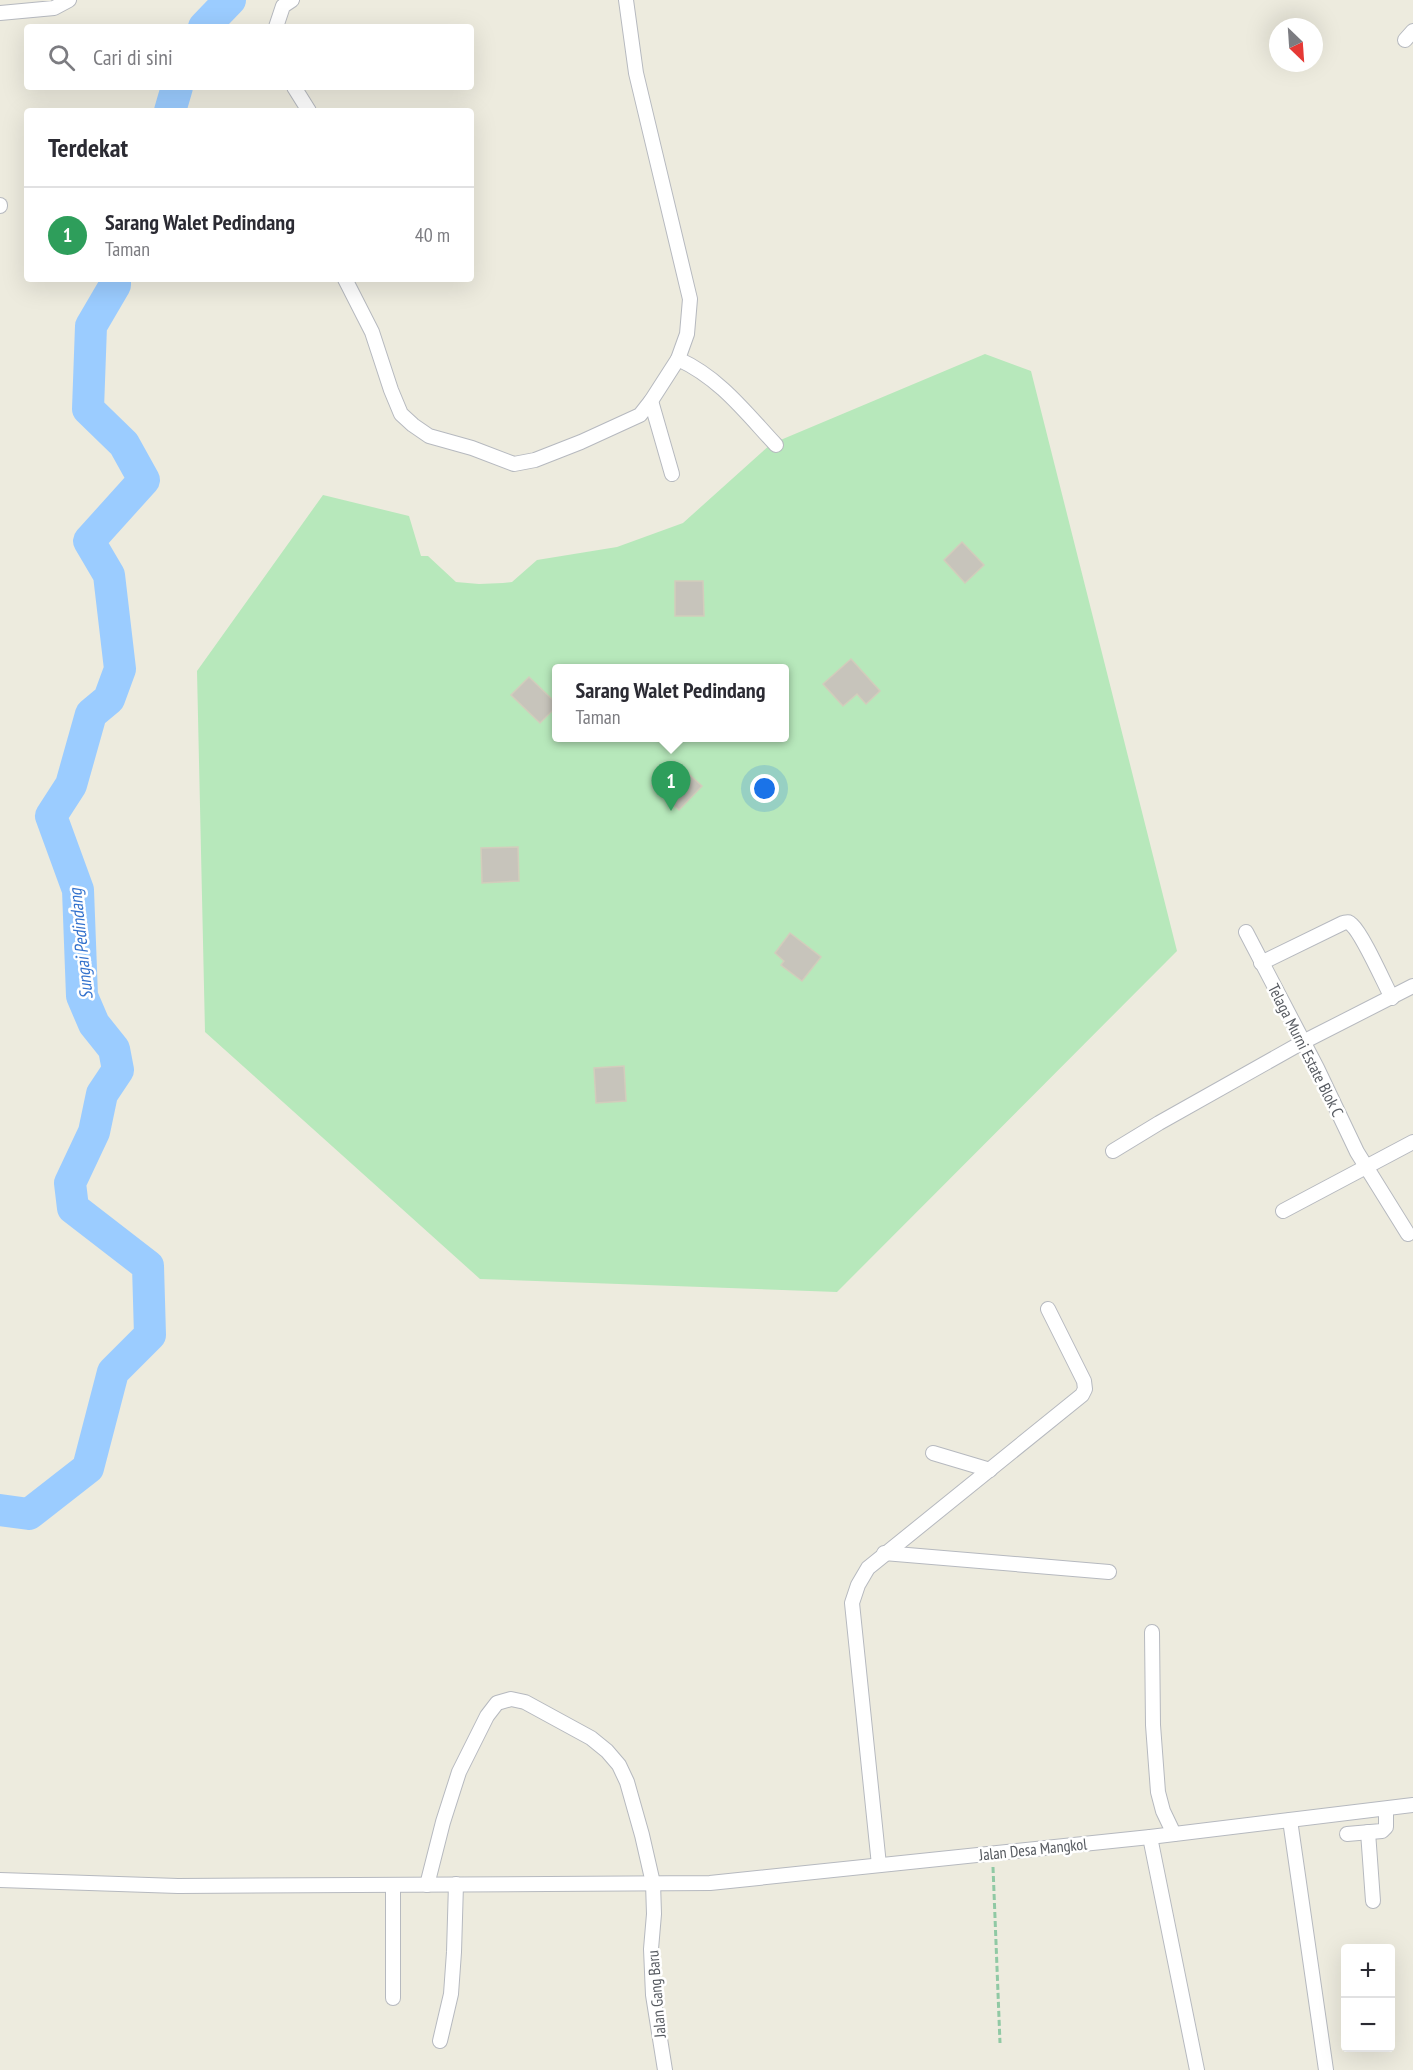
<!DOCTYPE html>
<html lang="id">
<head>
<meta charset="utf-8">
<style>
  :root { --surface:#fff; --page:#f7f7f7; --text:#2b2b33; --muted:#7c7c81; --line:#e1e1e2; --accent:#fa3a16 }
  body { margin:0; font-family:"PT Sans Narrow",sans-serif; background:var(--page); color:var(--text) }
  .controls { position:absolute; right:18px; bottom:18px; display:grid; overflow:hidden; border-radius:6px; box-shadow:0 6px 24px #0002 }
  .controls button { width:54px; height:54px; display:grid; place-items:center; padding:0; border:0; border-bottom:2px solid var(--line); background:var(--surface); color:var(--text); font:30px sans-serif }
  .compass { position:absolute; left:1269px; top:18px; width:54px; height:54px; border-radius:50%; background:var(--surface); box-shadow:0 6px 24px #0002; rotate:155deg }
  .you { position:absolute; left:765px; top:789px; width:21px; height:21px; margin:-15px; border:4px solid #fff; border-radius:50%; background:#1a73e8; box-shadow:0 0 0 9px #1a73e833 }
  .badge { display:grid; place-items:center; width:39px; height:39px; border-radius:50%; background:var(--accent); color:#fff; font-size:20px; font-weight:700 }
  .pin { position:absolute; translate:-50% -50px; filter:drop-shadow(0 2px 3px #0008) }
  .pin::after { content:''; position:absolute; top:32px; width:21px; height:18px; background:inherit; clip-path:polygon(0 0,100% 0,50% 100%) }
  .popup { position:absolute; left:552px; top:664px; width:237px; height:78px; box-sizing:border-box; display:grid; place-content:center; border-radius:6px; background:var(--surface); filter:drop-shadow(0 2px 4px #0005); font-size:20px; white-space:nowrap; color:var(--muted) }
  .popup b { font-size:22px; color:var(--text) }
  .popup::after { content:''; position:absolute; left:50%; top:100%; margin-left:-12px; border:12px solid transparent; border-top-color:var(--surface) }
  .list { margin:0; padding:0; list-style:none }
  h2 { display:flex; justify-content:space-between; align-items:center; height:78px; margin:0; padding:0 24px; font-size:26px }
  h2 small { font-size:20px; font-weight:400; color:var(--muted) }
  .list li { display:grid; grid-template-columns:39px 1fr auto; gap:18px; align-items:center; box-sizing:border-box; height:96px; padding:0 24px; border-top:2px solid var(--line) }
  .list b { display:block; font-size:22px; white-space:nowrap }
  .list p { margin:0; font-size:20px; white-space:nowrap; color:var(--muted) }
  .list em { font-size:20px; font-style:normal; color:var(--muted) }
  .icon { flex:none; width:33px; height:33px; fill:none; stroke:currentColor; stroke-width:2; stroke-linecap:round; stroke-linejoin:round }
  .map { position:relative; flex:none; width:1413px; height:2070px; overflow:hidden }
  .search { position:absolute; background:var(--surface); box-shadow:0 6px 24px #0002; left:24px; top:24px; width:450px; height:66px; display:flex; align-items:center; gap:15px; box-sizing:border-box; padding:0 21px; border-radius:6px; color:var(--muted); font-size:22px }
  .panel { position:absolute; background:var(--surface); box-shadow:0 6px 24px #0002; left:24px; top:108px; width:450px; height:174px; border-radius:6px }
  .map>svg:first-child { display:block }
  .green { fill:#b7e8bb; fill-rule:evenodd }
  .lines { fill:none; stroke-linecap:round; stroke-linejoin:round }
  .river { stroke:#9bccff; stroke-width:32 }
  .building { fill:#c7c4bb; stroke:#d2cdbc; stroke-width:1.5 }
  .minor-casing { stroke:#b6b9bf; stroke-width:16 }
  .path { stroke:#90c9a4; stroke-width:3; stroke-dasharray:6 3; stroke-linecap:butt }
  .minor { stroke:#fff; stroke-width:14 }
  .labels { text-anchor:middle; stroke-width:5; stroke-linejoin:round; paint-order:stroke }
  .street-label { font-size:16px; fill:#575b61; stroke:#fff }
  .water-label { font-size:18px; font-style:italic; fill:#3372cd; stroke:#fff }
</style>
</head>
<body>
<div class="map">
<svg width="1413" height="2070" viewBox="0 0 1413 2070">
  <rect width="100%" height="100%" fill="#edebde"/>
  <path class="green" d="M985,354l46,17 146,580 -340,341 -357,-13 -275,-247 -8,-361 126,-176 86,21 12,40h7l28,26 23,2 24,-1 9,-1 25,-22 80,-13 66,-24 88,-79zM557,668h228v70h-228z"/>
  <g class="lines">
    <g class="river">
      <polyline points="204,27 230,0"/>
      <polyline points="170,111 177,87"/>
      <polyline points="0,1510 29,1514 88,1468 113,1372 150,1335 148,1266 73,1208 70,1183 94,1132 102,1094 118,1070 114,1049 94,1024 82,996 78,890 51,816 71,785 91,714 109,699 120,669 109,575 89,541 144,480 124,444 88,409 91,326 115,285 115,279"/>
    </g>
  </g>
  <g class="building">
    <polygon points="962,542 984,565 965,583 944,560"/>
    <polygon points="675,581 703,581 704,616 675,616"/>
    <polygon points="851,659 880,691 866,704 857,694 843,706 823,684"/>
    <polygon points="529,677 557,704 557,706 540,723 511,695"/>
    <polygon points="674,761 702,786 679,810 652,786"/>
    <polygon points="518,847 519,881 482,883 481,848"/>
    <polygon points="790,933 821,957 802,981 781,965 784,961 775,953"/>
    <polygon points="624,1066 626,1101 596,1103 594,1068"/>
  </g>
  <g class="lines">
    <defs>
      <g id="minor">
        <polyline points="0,13 54,8 69,0"/>
        <polyline points="276,27 283,6 292,0"/>
        <polyline points="1405,40 1413,31"/>
        <polyline points="294,87 309,111"/>
        <polyline points="0,205 0,206"/>
        <polyline points="345,279 372,332 391,390 401,414 413,425 429,436 472,448 514,464 535,460 581,442 640,415 651,401 678,359 687,334 690,299 636,73 626,0"/>
        <path d="M678,359c42,19 68,54 98,86"/>
        <polyline points="651,401 672,474"/>
        <polyline points="1246,932 1317,1068 1357,1152 1408,1234"/>
        <path d="M1261,963l82,-40c5,-1 5,-2 9,2 11,10 32,58 40,73"/>
        <polyline points="1113,1151 1159,1123 1303,1042 1413,986"/>
        <polyline points="1283,1211 1413,1142"/>
        <polyline points="933,1453 990,1470"/>
        <polyline points="884,1553 1109,1572"/>
        <polyline points="1152,1632 1153,1725 1158,1792 1163,1811 1174,1834"/>
        <polyline points="1290,1820 1326,2070"/>
        <polyline points="1368,1832 1373,1901"/>
        <polyline points="1347,1834 1382,1831 1386,1827 1386,1809"/>
        <polyline points="1150,1837 1197,2070"/>
        <polyline points="879,1865 852,1603 858,1585 868,1568 1082,1395 1085,1389 1084,1381 1048,1309"/>
        <polyline points="0,1880 178,1886 710,1883 1150,1837 1413,1805"/>
        <polyline points="427,1885 443,1822 459,1772 487,1716 497,1703 511,1699 525,1702 591,1738 607,1751 619,1765 627,1782 642,1835 653,1883 654,1914 651,1949 653,1995 665,2070"/>
        <polyline points="393,1998 393,1886"/>
        <polyline points="440,2041 451,1994 454,1952 456,1884"/>
      </g>
    </defs>
    <use href="#minor" class="minor-casing"/>
    <polyline class="path" points="993,1867 1000,2043"/>
    <use href="#minor" class="minor"/>
  </g>
  <g class="labels">
    <g class="street-label">
      <text transform="translate(1306 1050) rotate(63)" y="6">Telaga Murni Estate Blok C</text>
      <text transform="translate(1033 1849) rotate(-6)" y="6">Jalan Desa Mangkol</text>
      <text transform="translate(656 1994) rotate(-95)" y="6">Jalan Gang Baru</text>
    </g>
    <g class="water-label">
      <text transform="translate(81 944) rotate(-96)" y="6">Sungai Pedindang</text>
    </g>
  </g>
</svg>
<div class="controls">
<button>+</button>
<button>−</button>
</div>
<svg class="compass" viewBox="-18 -18 36 36"><path d="M0-13l5 13h-10z" fill="#e53935"/><path d="M0 13l5-13h-10z" fill="#7c7c81"/></svg>
<div class="you"></div>
<div class="pin badge" style="left:671px;top:811px;background:#2e9e5b">1</div>
<div class="popup"><b>Sarang Walet Pedindang</b>Taman</div>
<div class="search"><svg class="icon" aria-label="search" viewBox="0 0 24 24"><circle cx="10" cy="10" r="6"/><path d="M15 15l6 6"/></svg>Cari di sini</div>
<section class="panel">
<h2>Terdekat<small></small></h2>
<ul class="list">
<li><span class="badge" style="background:#2e9e5b">1</span><div><b>Sarang Walet Pedindang</b><p>Taman</p></div><em>40 m</em></li>
</ul>
</section>
</div>
</body>
</html>
